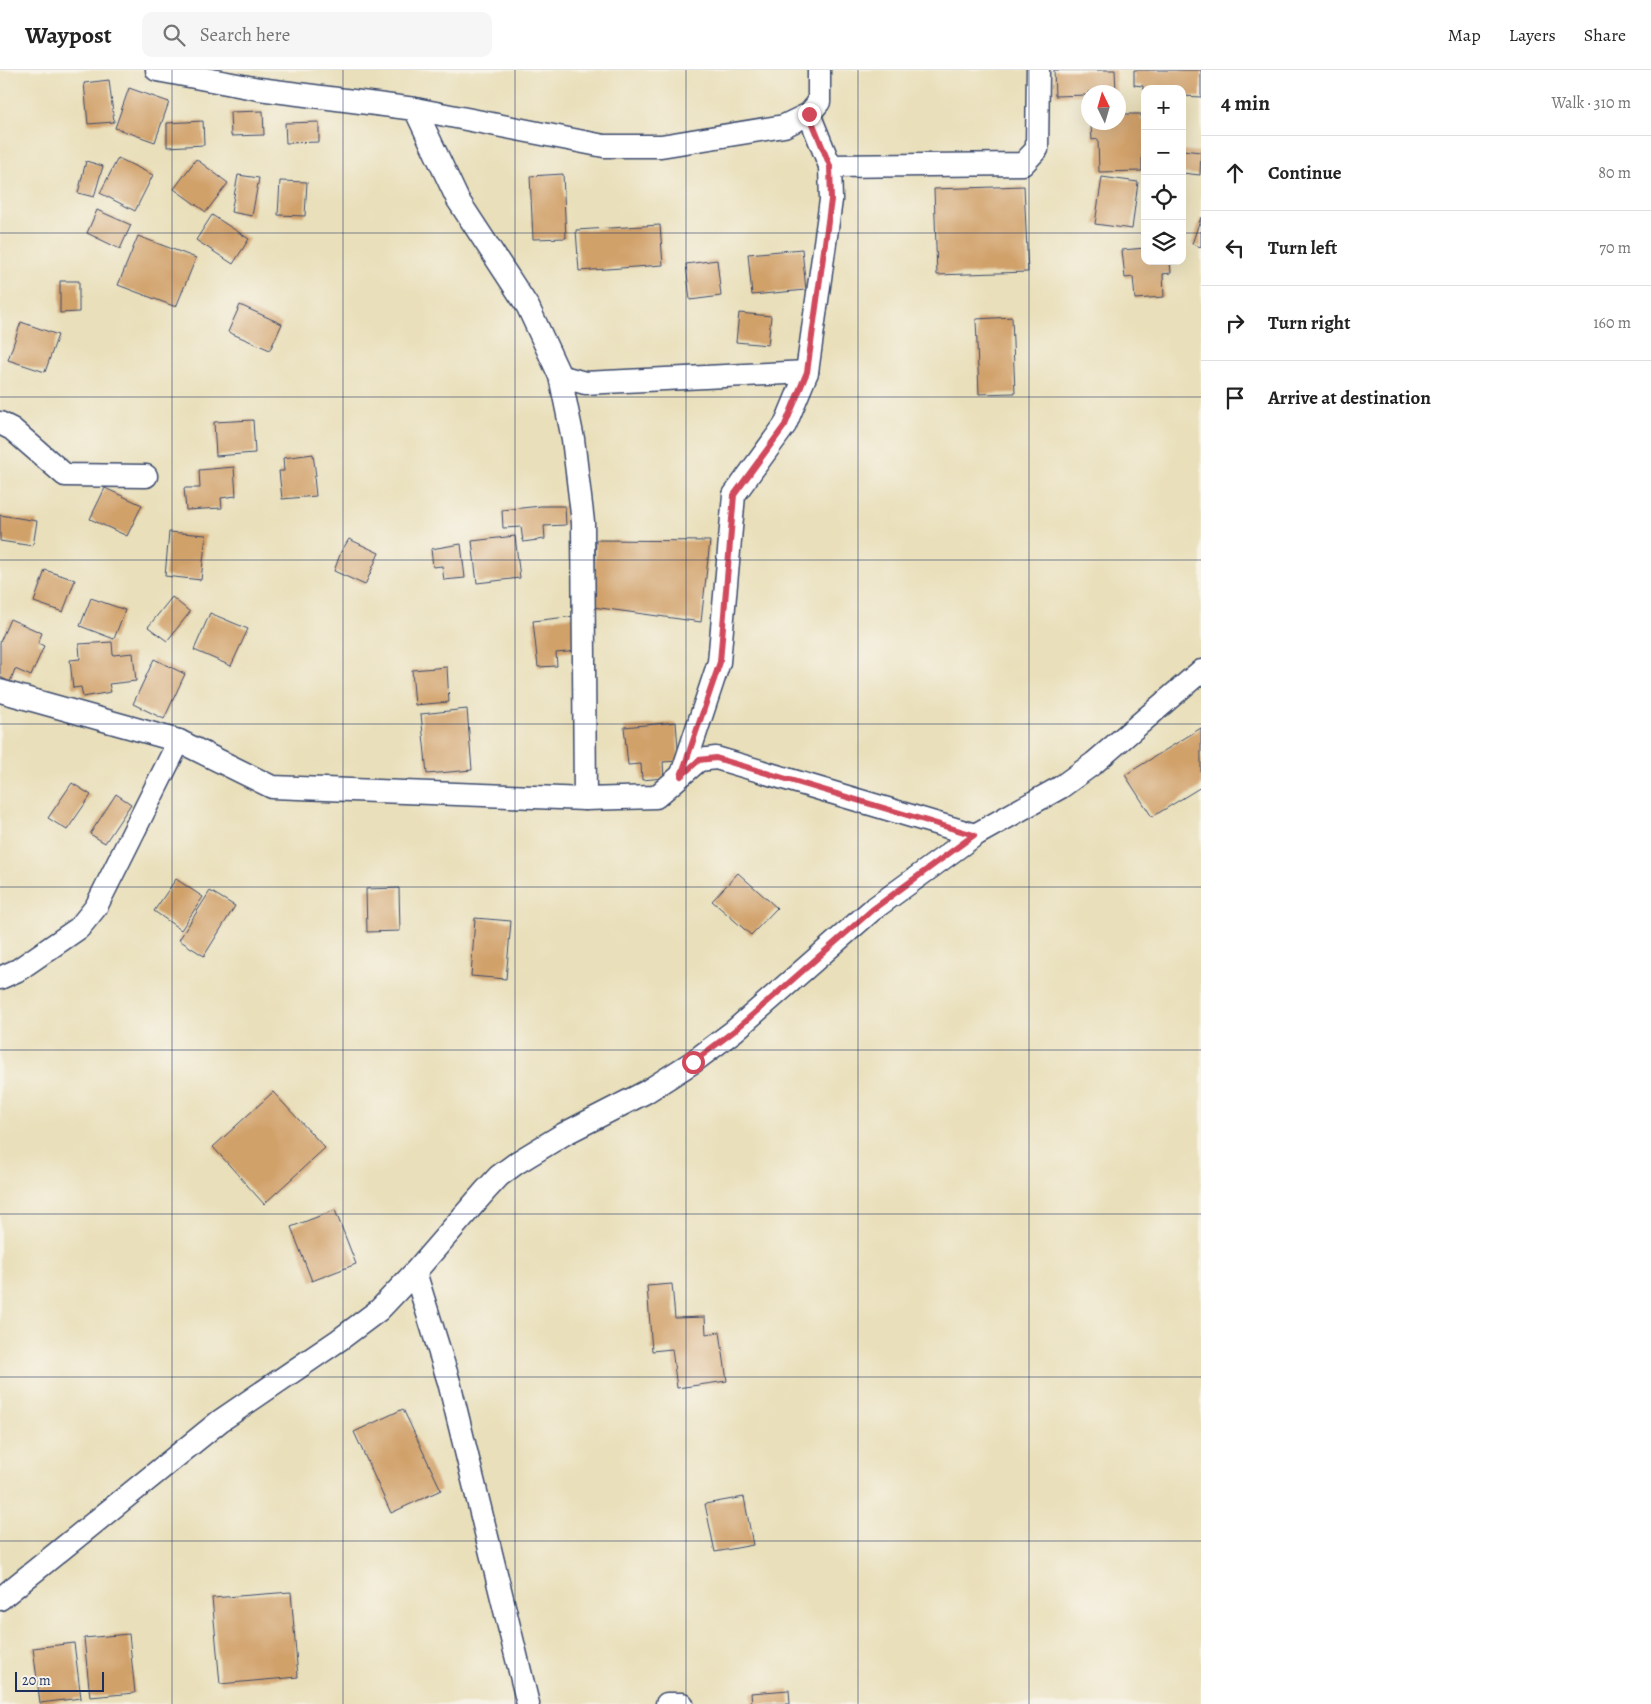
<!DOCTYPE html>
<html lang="en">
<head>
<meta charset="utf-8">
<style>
  :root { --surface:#fff; --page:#f6f6f6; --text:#222; --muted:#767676; --line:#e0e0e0 }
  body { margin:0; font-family:Alegreya,serif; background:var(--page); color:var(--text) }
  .controls { position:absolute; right:15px; top:15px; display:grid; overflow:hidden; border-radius:10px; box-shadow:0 5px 20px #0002 }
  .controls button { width:45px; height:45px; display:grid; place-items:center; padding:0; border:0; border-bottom:1px solid var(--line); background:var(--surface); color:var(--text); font:25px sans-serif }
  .compass { position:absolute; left:1081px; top:15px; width:45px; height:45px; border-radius:50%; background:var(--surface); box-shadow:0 5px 20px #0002; rotate:355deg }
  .scale { position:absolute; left:15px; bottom:12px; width:89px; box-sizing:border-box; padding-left:5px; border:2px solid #1b2f5e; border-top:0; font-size:14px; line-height:18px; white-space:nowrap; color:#1b2f5e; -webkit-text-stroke:4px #f7f3e8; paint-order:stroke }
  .stop { position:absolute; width:15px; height:15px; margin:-11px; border:4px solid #d1495b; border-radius:50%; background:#fff }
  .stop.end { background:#d1495b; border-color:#fff; box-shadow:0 1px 5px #0008 }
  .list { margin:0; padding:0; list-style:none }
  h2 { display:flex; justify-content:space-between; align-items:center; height:65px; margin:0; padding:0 20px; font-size:21px }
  h2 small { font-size:16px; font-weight:400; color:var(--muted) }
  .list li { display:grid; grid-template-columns:32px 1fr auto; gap:15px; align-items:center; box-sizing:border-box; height:75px; padding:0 20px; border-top:1px solid var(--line) }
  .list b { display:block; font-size:19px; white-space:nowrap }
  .list em { font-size:16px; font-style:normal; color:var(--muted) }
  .icon { flex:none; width:28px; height:28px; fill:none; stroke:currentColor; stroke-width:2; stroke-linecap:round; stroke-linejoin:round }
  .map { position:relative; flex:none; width:1201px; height:1634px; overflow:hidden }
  header { display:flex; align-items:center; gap:30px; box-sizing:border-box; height:70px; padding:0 25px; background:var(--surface); border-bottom:1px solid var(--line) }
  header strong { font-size:24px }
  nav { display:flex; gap:28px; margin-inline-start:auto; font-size:18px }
  .search { width:350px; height:45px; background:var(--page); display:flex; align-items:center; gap:12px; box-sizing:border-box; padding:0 18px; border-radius:10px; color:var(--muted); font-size:19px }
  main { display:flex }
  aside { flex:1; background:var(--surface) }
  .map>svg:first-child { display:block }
  .building { fill:#d1a16a }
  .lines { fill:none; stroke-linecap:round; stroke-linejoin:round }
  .street-casing { stroke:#3a496c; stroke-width:25 }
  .street { stroke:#fff; stroke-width:22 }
  .route { stroke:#d1495b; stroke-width:6 }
  .grid { fill:none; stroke:#1b2f5e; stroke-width:1; stroke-opacity:0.55 }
</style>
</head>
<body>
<header>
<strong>Waypost</strong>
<div class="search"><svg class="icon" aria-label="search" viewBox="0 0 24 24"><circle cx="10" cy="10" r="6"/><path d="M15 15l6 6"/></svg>Search here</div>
<nav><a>Map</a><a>Layers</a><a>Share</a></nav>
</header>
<main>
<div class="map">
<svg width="1201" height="1634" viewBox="0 0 1201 1634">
  <rect width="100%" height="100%" fill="#f7f3e8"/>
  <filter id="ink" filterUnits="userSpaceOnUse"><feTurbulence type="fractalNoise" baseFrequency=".02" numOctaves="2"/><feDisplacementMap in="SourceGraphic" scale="10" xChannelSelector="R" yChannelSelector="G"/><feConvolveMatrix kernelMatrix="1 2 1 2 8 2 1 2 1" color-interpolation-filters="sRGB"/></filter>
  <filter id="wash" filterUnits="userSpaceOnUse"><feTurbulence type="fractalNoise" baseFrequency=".0096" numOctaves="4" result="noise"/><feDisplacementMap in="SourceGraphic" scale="20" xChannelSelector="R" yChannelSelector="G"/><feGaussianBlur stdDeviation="1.12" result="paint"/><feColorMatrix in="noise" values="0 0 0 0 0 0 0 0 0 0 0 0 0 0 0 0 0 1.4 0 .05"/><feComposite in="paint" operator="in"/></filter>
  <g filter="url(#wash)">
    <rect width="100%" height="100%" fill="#e9dfba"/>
    <g id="blocks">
      <g class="building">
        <polygon points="1054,0 1115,0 1116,22 1088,22 1088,25 1055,26"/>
        <polygon points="1134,0 1201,0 1201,27 1182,26 1182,19 1143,19 1143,16 1134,15"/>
        <polygon points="109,10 114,52 88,54 84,13"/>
        <polygon points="129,18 169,32 155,72 115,58"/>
        <polygon points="263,41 264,65 231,66 230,42"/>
        <polygon points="1118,44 1141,44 1141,50 1145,50 1145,82 1142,82 1142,101 1099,102 1098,69 1092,70 1091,55 1098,55 1098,52 1118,52"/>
        <polygon points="203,51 204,75 167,77 167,53"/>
        <polygon points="319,52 319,72 286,73 285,53"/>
        <polygon points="1182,80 1201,82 1200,105 1182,103"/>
        <polygon points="118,88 153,105 135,141 100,123"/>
        <polygon points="196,89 228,113 206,142 174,119"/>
        <polygon points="86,91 103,96 94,127 78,123"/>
        <polygon points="563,104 566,168 533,169 530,106"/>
        <polygon points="238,105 259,108 252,146 231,142"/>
        <polygon points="1102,107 1138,112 1132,159 1095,154"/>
        <polygon points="280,111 307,112 305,146 278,145"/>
        <polygon points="1024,116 1028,202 937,205 934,119"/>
        <polygon points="97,140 131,155 120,179 87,163"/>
        <polygon points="212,145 249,169 233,194 196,170"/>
        <polygon points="1201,147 1201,177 1192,174"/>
        <polygon points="660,155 663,195 579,201 576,160"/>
        <polygon points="138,166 196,188 176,237 118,215"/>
        <polygon points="1145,178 1145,191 1170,191 1171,203 1163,204 1164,227 1135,229 1133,207 1125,208 1122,180"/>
        <polygon points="802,179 806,220 752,225 748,184"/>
        <polygon points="717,190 721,226 690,230 686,194"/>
        <polygon points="60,211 79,211 79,242 60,243"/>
        <polygon points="240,235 282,254 270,280 228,262"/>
        <polygon points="739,243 771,246 768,275 736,272"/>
        <polygon points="1012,247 1015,323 979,324 976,249"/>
        <polygon points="21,252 58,265 45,302 8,290"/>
        <polygon points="253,350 255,383 216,386 214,352"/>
        <polygon points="313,384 316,406 314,407 316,426 282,429 279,401 284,401 283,388"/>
        <polygon points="234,397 236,426 221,428 222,438 186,440 184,418 200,418 199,400"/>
        <polygon points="105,418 142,435 127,466 90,449"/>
        <polygon points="541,436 565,436 566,455 544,456 545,469 523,472 521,457 503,458 502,440"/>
        <polygon points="0,445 37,451 33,476 0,471"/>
        <polygon points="169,462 206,465 201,510 165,506"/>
        <polygon points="515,466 520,508 477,513 472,471"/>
        <polygon points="349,469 379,483 365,515 334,501 341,482"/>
        <polygon points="596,470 710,471 701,552 593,537"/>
        <polygon points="461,474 465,508 444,510 442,496 433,497 431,479"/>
        <polygon points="45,500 75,510 63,542 34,532"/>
        <polygon points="172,527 190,542 167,571 148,557"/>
        <polygon points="91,528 125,540 114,569 80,556"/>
        <polygon points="210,543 248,559 231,596 194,580"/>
        <polygon points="575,546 578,581 556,583 557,596 538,597 533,551"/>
        <polygon points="10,549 42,563 38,573 44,576 31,606 15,599 10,612 0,607 0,572"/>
        <polygon points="112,572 113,585 133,583 136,611 109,614 111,622 83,627 81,617 73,618 70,590 80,589 79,574"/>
        <polygon points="154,589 185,604 164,649 133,634"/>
        <polygon points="447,597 449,632 415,635 412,600"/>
        <polygon points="467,639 472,700 427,704 421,644"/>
        <polygon points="676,652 679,691 663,692 664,708 642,710 641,694 628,695 624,657"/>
        <polygon points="1201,658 1201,717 1152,747 1125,705"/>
        <polygon points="72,713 91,725 67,760 48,748"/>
        <polygon points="116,724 131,734 105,773 90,764"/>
        <polygon points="738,803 777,838 751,865 712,831"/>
        <polygon points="176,809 203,827 181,860 154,841"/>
        <polygon points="399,818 400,861 367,862 366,819"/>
        <polygon points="210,821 235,836 204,886 179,870"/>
        <polygon points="475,848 511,851 506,909 471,906"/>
        <polygon points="273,1022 325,1078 264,1134 213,1077"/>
        <polygon points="335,1140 356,1194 312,1211 291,1157"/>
        <polygon points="672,1214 675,1248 705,1247 706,1264 720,1262 727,1311 677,1318 672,1279 652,1281 647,1216"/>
        <polygon points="403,1339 441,1420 391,1443 354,1362"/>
        <polygon points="744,1427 753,1475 715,1482 705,1434"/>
        <polygon points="291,1522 298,1607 220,1614 212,1528"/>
        <polygon points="129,1564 135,1623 90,1627 84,1568"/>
        <polygon points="74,1573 81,1628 40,1633 33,1578"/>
        <polygon points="789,1620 790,1634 752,1634 751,1623"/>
      </g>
    </g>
  </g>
  <g filter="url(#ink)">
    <use href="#blocks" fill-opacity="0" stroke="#3a496c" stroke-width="1"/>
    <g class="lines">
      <defs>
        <g id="street">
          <polyline points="157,0 259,19 415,39 604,76 661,76 784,56 809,44 819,32 819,0"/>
          <polyline points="415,39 458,130 528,237 560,306 585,313 807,302"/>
          <polyline points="830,96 1023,94 1037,79 1038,0"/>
          <polyline points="560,306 573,369 583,452 585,729"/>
          <polyline points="0,353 12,359 65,405 146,406"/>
          <polyline points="0,621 179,671 272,717 585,729 656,727 699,690 716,688 975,765"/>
          <polyline points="682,704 719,592 734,425 785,355 807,302 831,130 830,96 809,44"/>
          <polyline points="0,908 18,900 79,858 96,837 179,671"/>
          <polyline points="415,1202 449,1312 528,1634"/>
          <polyline points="0,1529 220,1351 339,1270 379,1240 415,1202 486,1120 499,1106 518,1092 564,1064 646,1022 693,992 734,961 872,840 975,765 1061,717 1094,693 1201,601"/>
          <polyline points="667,1634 682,1634"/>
        </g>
      </defs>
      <use href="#street" class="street-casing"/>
      <use href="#street" class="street"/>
    </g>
  </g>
  <g class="lines" filter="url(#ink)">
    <polyline class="route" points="693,992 734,961 872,840 974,765 716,688 699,690 681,706 720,592 734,425 785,355 807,302 831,130 830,96 809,44"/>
  </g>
  <path class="grid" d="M172,0v1634M343,0v1634M515,0v1634M686,0v1634M858,0v1634M1029,0v1634M0,163h1145M1182,163h19M0,327h1201M0,490h1201M0,654h1201M0,817h1201M0,980h1201M0,1144h1201M0,1307h1201M0,1471h1201"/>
</svg>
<div class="controls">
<button>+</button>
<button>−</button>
<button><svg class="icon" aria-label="locate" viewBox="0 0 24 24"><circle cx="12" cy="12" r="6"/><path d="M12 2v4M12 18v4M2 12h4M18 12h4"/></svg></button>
<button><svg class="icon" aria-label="layers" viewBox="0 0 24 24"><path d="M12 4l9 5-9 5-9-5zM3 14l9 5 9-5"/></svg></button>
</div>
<svg class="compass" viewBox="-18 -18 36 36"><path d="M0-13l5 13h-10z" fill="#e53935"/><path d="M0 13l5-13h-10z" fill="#767676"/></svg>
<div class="scale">20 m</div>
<div class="stop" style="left:693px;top:992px"></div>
<div class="stop end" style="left:809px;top:44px"></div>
</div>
<aside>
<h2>4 min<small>Walk · 310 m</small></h2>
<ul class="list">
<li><svg class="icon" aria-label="ahead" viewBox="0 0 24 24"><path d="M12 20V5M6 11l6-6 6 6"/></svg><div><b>Continue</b></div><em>80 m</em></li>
<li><svg class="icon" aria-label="left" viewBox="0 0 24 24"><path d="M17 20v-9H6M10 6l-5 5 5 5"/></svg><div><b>Turn left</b></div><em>70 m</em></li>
<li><svg class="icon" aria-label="right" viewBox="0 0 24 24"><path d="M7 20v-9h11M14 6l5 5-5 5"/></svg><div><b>Turn right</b></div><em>160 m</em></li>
<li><svg class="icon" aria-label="arrive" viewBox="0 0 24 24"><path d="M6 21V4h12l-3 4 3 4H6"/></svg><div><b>Arrive at destination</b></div></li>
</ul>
</aside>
</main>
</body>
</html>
